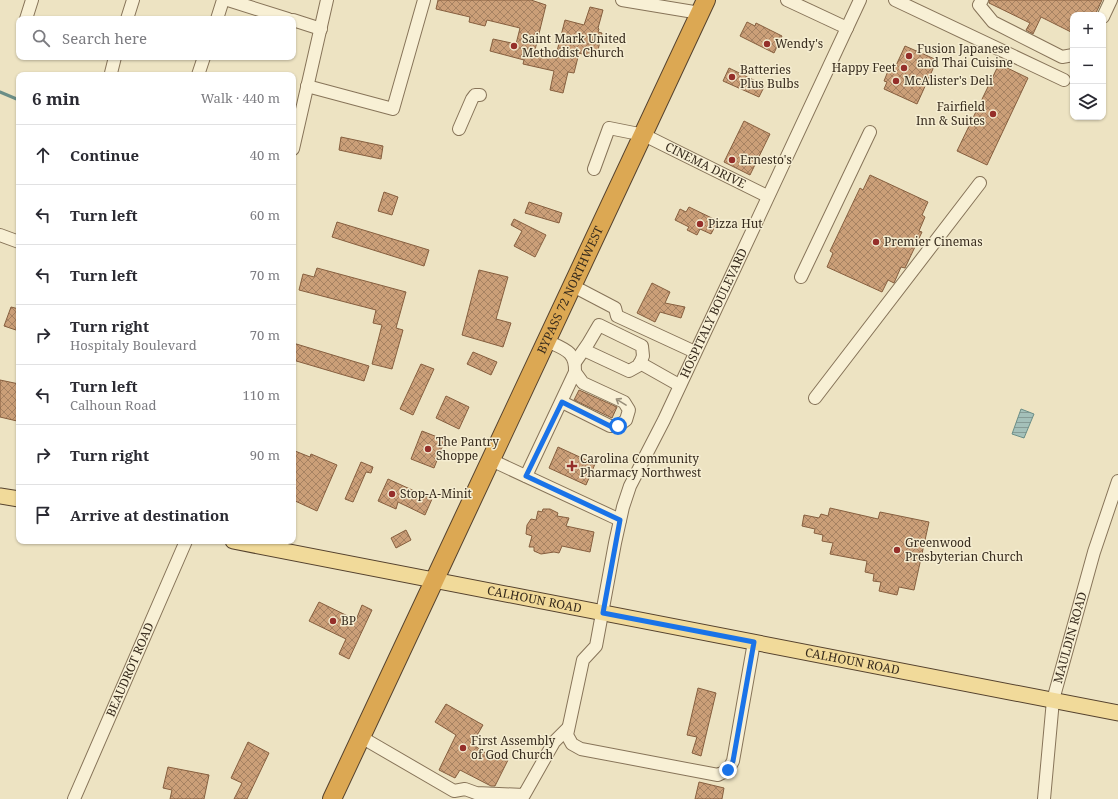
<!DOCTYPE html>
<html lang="en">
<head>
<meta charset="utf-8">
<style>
  :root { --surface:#fff; --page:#f7f7f7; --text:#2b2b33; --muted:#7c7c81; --line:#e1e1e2 }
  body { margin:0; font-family:"Noto Serif",serif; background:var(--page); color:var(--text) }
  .controls { position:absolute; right:12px; top:12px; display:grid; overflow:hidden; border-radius:8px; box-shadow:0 1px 3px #0004 }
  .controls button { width:36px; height:36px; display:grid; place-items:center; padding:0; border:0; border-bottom:1px solid var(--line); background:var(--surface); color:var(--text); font:20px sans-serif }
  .stop { position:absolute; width:12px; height:12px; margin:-9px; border:3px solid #1a73e8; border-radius:50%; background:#fff }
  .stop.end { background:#1a73e8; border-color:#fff; box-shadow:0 1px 4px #0008 }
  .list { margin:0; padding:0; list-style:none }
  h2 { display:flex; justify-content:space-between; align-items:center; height:52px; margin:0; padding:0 16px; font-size:17px }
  h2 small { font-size:13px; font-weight:400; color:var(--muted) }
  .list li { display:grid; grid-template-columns:26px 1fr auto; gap:12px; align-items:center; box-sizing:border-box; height:60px; padding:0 16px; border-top:1px solid var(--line) }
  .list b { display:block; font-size:15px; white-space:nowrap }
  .list p { margin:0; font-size:13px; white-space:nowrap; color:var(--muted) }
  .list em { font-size:13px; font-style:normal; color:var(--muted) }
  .icon { flex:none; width:22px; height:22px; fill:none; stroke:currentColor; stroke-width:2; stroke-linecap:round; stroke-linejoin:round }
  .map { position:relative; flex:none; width:1118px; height:799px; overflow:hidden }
  .search { position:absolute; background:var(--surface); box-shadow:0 1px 3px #0004; left:16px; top:16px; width:280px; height:44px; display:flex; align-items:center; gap:10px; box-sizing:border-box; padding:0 14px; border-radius:8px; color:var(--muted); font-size:15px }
  .panel { position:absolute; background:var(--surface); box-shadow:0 1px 3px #0004; left:16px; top:72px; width:280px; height:472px; border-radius:8px }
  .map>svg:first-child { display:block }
  .water { fill:url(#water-rules); stroke:#6b8e87 }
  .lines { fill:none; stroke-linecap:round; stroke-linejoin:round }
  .stream { stroke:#6b8e87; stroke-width:3 }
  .building { fill:url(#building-cross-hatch); stroke:#865f3f }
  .minor-casing { stroke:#877459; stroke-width:14 }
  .major-casing { stroke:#55422e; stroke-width:17 }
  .highway-casing { stroke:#55422e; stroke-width:20 }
  .minor { stroke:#f8f0d5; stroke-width:12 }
  .major { stroke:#f1da9a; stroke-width:15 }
  .highway { stroke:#dca853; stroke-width:18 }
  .oneway { stroke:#988e79 }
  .route { stroke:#1a73e8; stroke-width:5 }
  .poi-dot { fill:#952f2a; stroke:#f5edd1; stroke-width:1.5 }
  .labels { text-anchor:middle; stroke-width:3; stroke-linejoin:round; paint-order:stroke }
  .poi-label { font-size:12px; fill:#372b1d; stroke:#f5edd1; text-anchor:start }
  .street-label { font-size:12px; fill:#372b1d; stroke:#f5edd1 }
</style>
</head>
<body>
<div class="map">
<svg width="1118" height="799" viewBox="0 0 1118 799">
  <defs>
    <pattern id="water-rules" width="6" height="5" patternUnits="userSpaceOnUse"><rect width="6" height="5" fill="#a4c0b9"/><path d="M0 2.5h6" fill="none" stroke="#869c96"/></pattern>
    <pattern id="building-cross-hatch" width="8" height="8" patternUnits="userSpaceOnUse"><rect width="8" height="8" fill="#cb9f78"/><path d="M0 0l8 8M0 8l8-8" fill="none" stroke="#a68262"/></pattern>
  </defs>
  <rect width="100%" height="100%" fill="#ede3c2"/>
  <polygon class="water" points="1021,409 1034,414 1024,438 1012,434"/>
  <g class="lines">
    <polyline class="stream" points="0,92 19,100"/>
  </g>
  <g class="building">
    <polygon points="438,0 531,0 546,5 535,50 556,55 565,20 584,25 590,7 603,10 598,28 599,29 598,32 602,33 598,50 595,49 594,52 590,51 589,56 579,53 574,73 568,72 563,93 550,90 554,71 523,64 524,60 490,51 493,39 516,44 520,28 487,20 485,26 469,22 470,17 436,9"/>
    <polygon points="989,0 1102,0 1095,15 1073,15 1073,33 1041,17 1033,34 1026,30 1030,23 989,3"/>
    <polygon points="747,22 755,26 756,23 782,36 774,53 740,36"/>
    <polygon points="905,46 937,60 917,104 884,89 887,82 884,81 888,71 893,72"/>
    <polygon points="999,64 1028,78 987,165 957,151"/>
    <polygon points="729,68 762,84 761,86 764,87 759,97 723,81"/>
    <polygon points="744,121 770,134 750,175 724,162"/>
    <polygon points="341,137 383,146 381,159 339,150"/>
    <polygon points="870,175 928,202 922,215 925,217 919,231 922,232 905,268 901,267 894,283 888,280 882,292 827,267 833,253 830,251 860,188 863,190"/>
    <polygon points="384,192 398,197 392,215 378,211"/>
    <polygon points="529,202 562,213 559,223 525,213"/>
    <polygon points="689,207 718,221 711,234 700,229 697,235 687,230 689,227 675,220 680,209 686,212"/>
    <polygon points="514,219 546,235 535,257 514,246 522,231 511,225"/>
    <polygon points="337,222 429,250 424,266 332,237"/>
    <polygon points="317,268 406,292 396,328 403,330 392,369 372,364 382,325 373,323 376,310 299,290 303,274 314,277"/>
    <polygon points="479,270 508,277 496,319 511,323 503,347 462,335"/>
    <polygon points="652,283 670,292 665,303 685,307 681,318 660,312 655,322 637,313"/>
    <polygon points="11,307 19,309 19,331 4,326"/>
    <polygon points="293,343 369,366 364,381 293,360"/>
    <polygon points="473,352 497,362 491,375 467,364"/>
    <polygon points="421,364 434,369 413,415 400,409"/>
    <polygon points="0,380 19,384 17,421 0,417"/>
    <polygon points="579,390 617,407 612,418 574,400"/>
    <polygon points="446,396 469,407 459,429 436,418"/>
    <polygon points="422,431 445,440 434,468 411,459"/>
    <polygon points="558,447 595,464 586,485 549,468"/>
    <polygon points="295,451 310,457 311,454 337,465 317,511 293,500 293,455"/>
    <polygon points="361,462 373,467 371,473 366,472 353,502 345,499"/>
    <polygon points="388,479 432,499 425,515 398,502 396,509 378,501"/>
    <polygon points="830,508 878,519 880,512 929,522 914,590 899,587 897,595 879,591 881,582 873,581 874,574 865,572 867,561 830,554 833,543 822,541 823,535 814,533 815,529 802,526 804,515 819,518 821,514 828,516"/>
    <polygon points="543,509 550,509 558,513 557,516 569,518 566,526 594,532 590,552 562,546 559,553 554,552 541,554 534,551 534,547 529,547 532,536 526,534 527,525 531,519 536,520 538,511 542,512"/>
    <polygon points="406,530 411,540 396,548 391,538"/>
    <polygon points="319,602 356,620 362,605 372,610 349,659 339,654 346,639 309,621"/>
    <polygon points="698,688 716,693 701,756 692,753 697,737 687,735"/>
    <polygon points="446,704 483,725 472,744 490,756 492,751 509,758 495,786 491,786 460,770 455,778 439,770 456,735 435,722"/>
    <polygon points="248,742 269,753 247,799 234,799 242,783 231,778"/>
    <polygon points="168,767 209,775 204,799 170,799 172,790 163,788"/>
    <polygon points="699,782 724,788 722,799 695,799"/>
  </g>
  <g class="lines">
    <defs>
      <g id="minor">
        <polyline points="228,0 288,19"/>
        <polyline points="622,0 700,13"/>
        <polyline points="787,0 847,28"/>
        <polyline points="895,0 1064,80"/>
        <polyline points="982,0 979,5 993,22 1062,57 1073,55"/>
        <polyline points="1103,17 1111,0"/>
        <polyline points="26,19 32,0"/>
        <polyline points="127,19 133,0"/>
        <polyline points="217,19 223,0"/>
        <polyline points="293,20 321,29"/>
        <polyline points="111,73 115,57"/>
        <polyline points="198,75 204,57"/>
        <polyline points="307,86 393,109 424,0"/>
        <polyline points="459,129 472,99 475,95 480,95"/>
        <polyline points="293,149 327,0"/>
        <path id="s1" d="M594,169l15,-41 35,7 123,61"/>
        <polyline points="0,235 19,242"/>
        <polyline points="801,277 870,132"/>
        <polyline points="573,286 615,308 617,316 695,352"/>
        <path d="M576,361c9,-12 16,-23 23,-36l43,21 1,10 -2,5 -3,5 -9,5 -45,-21"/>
        <polyline points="640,363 679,385"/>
        <polyline points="815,398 980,183"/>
        <polyline points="562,402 610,426 618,426 626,420 629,410 624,402 583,383 575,372"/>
        <polyline points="491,460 620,520"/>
        <path d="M526,476l49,-104c1,-21 -11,-23 -28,-31"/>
        <path id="s2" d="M754,642l-21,119 -5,9 -10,5 -137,-26 -9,-5 -5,-9 16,-75 13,-14 19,-103 8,-36 7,-21 34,-66 196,-420"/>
        <polyline points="361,737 454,791 465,789 476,793 524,795 554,742 568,728"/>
        <path id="s3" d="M74,799l112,-258"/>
        <path id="s4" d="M1044,799l9,-99 41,-148 24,-71"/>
      </g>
      <g id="major">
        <polyline points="0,496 19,499"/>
        <path id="s5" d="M233,541l885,172"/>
      </g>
      <g id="highway">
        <path id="s6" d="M332,799l374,-799"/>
      </g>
    </defs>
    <use href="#minor" class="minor-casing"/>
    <use href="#major" class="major-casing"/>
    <use href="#highway" class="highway-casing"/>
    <use href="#minor" class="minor"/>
    <use href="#major" class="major"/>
    <use href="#highway" class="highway"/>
  </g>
  <defs><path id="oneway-shaft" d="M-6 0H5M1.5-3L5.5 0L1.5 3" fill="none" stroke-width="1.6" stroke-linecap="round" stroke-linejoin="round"/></defs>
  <use class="oneway" href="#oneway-shaft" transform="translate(621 402) rotate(-148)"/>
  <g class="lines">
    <polyline class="route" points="618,426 610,426 562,402 526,476 620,520 603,613 754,642 733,761 728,770"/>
  </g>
  <g class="poi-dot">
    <circle cx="767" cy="44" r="4"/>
    <circle cx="514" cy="46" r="4"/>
    <circle cx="909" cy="56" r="4"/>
    <circle cx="904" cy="68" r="4"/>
    <circle cx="732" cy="77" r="4"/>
    <circle cx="896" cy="81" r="4"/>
    <circle cx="993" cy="114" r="4"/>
    <circle cx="732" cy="160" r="4"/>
    <circle cx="700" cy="224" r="4"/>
    <circle cx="876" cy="242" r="4"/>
    <circle cx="428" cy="449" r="4"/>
    <path d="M570 460h4v4h4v4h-4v4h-4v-4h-4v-4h4z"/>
    <circle cx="392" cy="494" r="4"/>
    <circle cx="897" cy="550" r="4"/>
    <circle cx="333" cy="621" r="4"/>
    <circle cx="463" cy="748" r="4"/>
  </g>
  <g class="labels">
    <g class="poi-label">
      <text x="522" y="43">Saint Mark United<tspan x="522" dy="14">Methodist Church</tspan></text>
      <text x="775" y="48">Wendy's</text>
      <text x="917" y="53">Fusion Japanese<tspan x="917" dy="14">and Thai Cuisine</tspan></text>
      <text x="896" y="72" text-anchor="end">Happy Feet</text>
      <text x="740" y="74">Batteries<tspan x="740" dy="14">Plus Bulbs</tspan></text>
      <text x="904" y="85">McAlister's Deli</text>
      <text x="985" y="111" text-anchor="end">Fairfield<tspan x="985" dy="14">Inn &amp; Suites</tspan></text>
      <text x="740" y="164">Ernesto's</text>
      <text x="708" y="228">Pizza Hut</text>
      <text x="884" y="246">Premier Cinemas</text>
      <text x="436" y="446">The Pantry<tspan x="436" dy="14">Shoppe</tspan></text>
      <text x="580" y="463">Carolina Community<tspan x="580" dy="14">Pharmacy Northwest</tspan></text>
      <text x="400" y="498">Stop-A-Minit</text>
      <text x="905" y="547">Greenwood<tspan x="905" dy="14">Presbyterian Church</tspan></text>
      <text x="341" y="625">BP</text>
      <text x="471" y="745">First Assembly<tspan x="471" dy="14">of God Church</tspan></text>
    </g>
    <g class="street-label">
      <text dy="4" stroke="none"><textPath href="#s1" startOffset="148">CINEMA DRIVE</textPath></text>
      <text dy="4" stroke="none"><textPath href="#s6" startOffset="562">BYPASS 72 NORTHWEST</textPath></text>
      <text dy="4" stroke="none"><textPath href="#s2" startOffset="754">HOSPITALY BOULEVARD</textPath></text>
      <text dy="4" stroke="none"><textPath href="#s5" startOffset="307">CALHOUN ROAD</textPath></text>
      <text dy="4" stroke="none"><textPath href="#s4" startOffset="164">MAULDIN ROAD</textPath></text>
      <text dy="4" stroke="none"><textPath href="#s5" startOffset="631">CALHOUN ROAD</textPath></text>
      <text dy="4" stroke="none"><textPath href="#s3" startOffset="141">BEAUDROT ROAD</textPath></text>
    </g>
  </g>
</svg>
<div class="controls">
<button>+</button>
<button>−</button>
<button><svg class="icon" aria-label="layers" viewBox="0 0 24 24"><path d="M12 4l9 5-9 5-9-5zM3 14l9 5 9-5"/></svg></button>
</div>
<div class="stop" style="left:618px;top:426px"></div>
<div class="stop end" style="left:728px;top:770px"></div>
<div class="search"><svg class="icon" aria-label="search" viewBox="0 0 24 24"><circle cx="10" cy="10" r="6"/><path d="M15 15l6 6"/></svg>Search here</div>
<section class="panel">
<h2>6 min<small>Walk · 440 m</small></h2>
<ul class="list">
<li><svg class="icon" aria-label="ahead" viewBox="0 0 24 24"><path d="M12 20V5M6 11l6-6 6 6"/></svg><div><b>Continue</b></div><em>40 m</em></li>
<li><svg class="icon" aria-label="left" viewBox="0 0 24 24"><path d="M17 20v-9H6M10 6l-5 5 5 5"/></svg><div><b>Turn left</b></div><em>60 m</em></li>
<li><svg class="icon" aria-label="left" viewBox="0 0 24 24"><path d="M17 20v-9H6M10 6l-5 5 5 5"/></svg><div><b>Turn left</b></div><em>70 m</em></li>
<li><svg class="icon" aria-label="right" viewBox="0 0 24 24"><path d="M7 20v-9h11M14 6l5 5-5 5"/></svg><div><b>Turn right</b><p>Hospitaly Boulevard</p></div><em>70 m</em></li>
<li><svg class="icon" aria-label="left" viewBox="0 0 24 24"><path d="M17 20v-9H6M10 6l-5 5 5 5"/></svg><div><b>Turn left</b><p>Calhoun Road</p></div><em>110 m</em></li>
<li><svg class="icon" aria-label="right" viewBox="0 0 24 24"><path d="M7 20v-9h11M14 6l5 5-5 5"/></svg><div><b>Turn right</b></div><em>90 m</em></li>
<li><svg class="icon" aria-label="arrive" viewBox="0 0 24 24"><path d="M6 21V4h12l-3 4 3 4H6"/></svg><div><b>Arrive at destination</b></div></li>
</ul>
</section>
</div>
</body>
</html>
